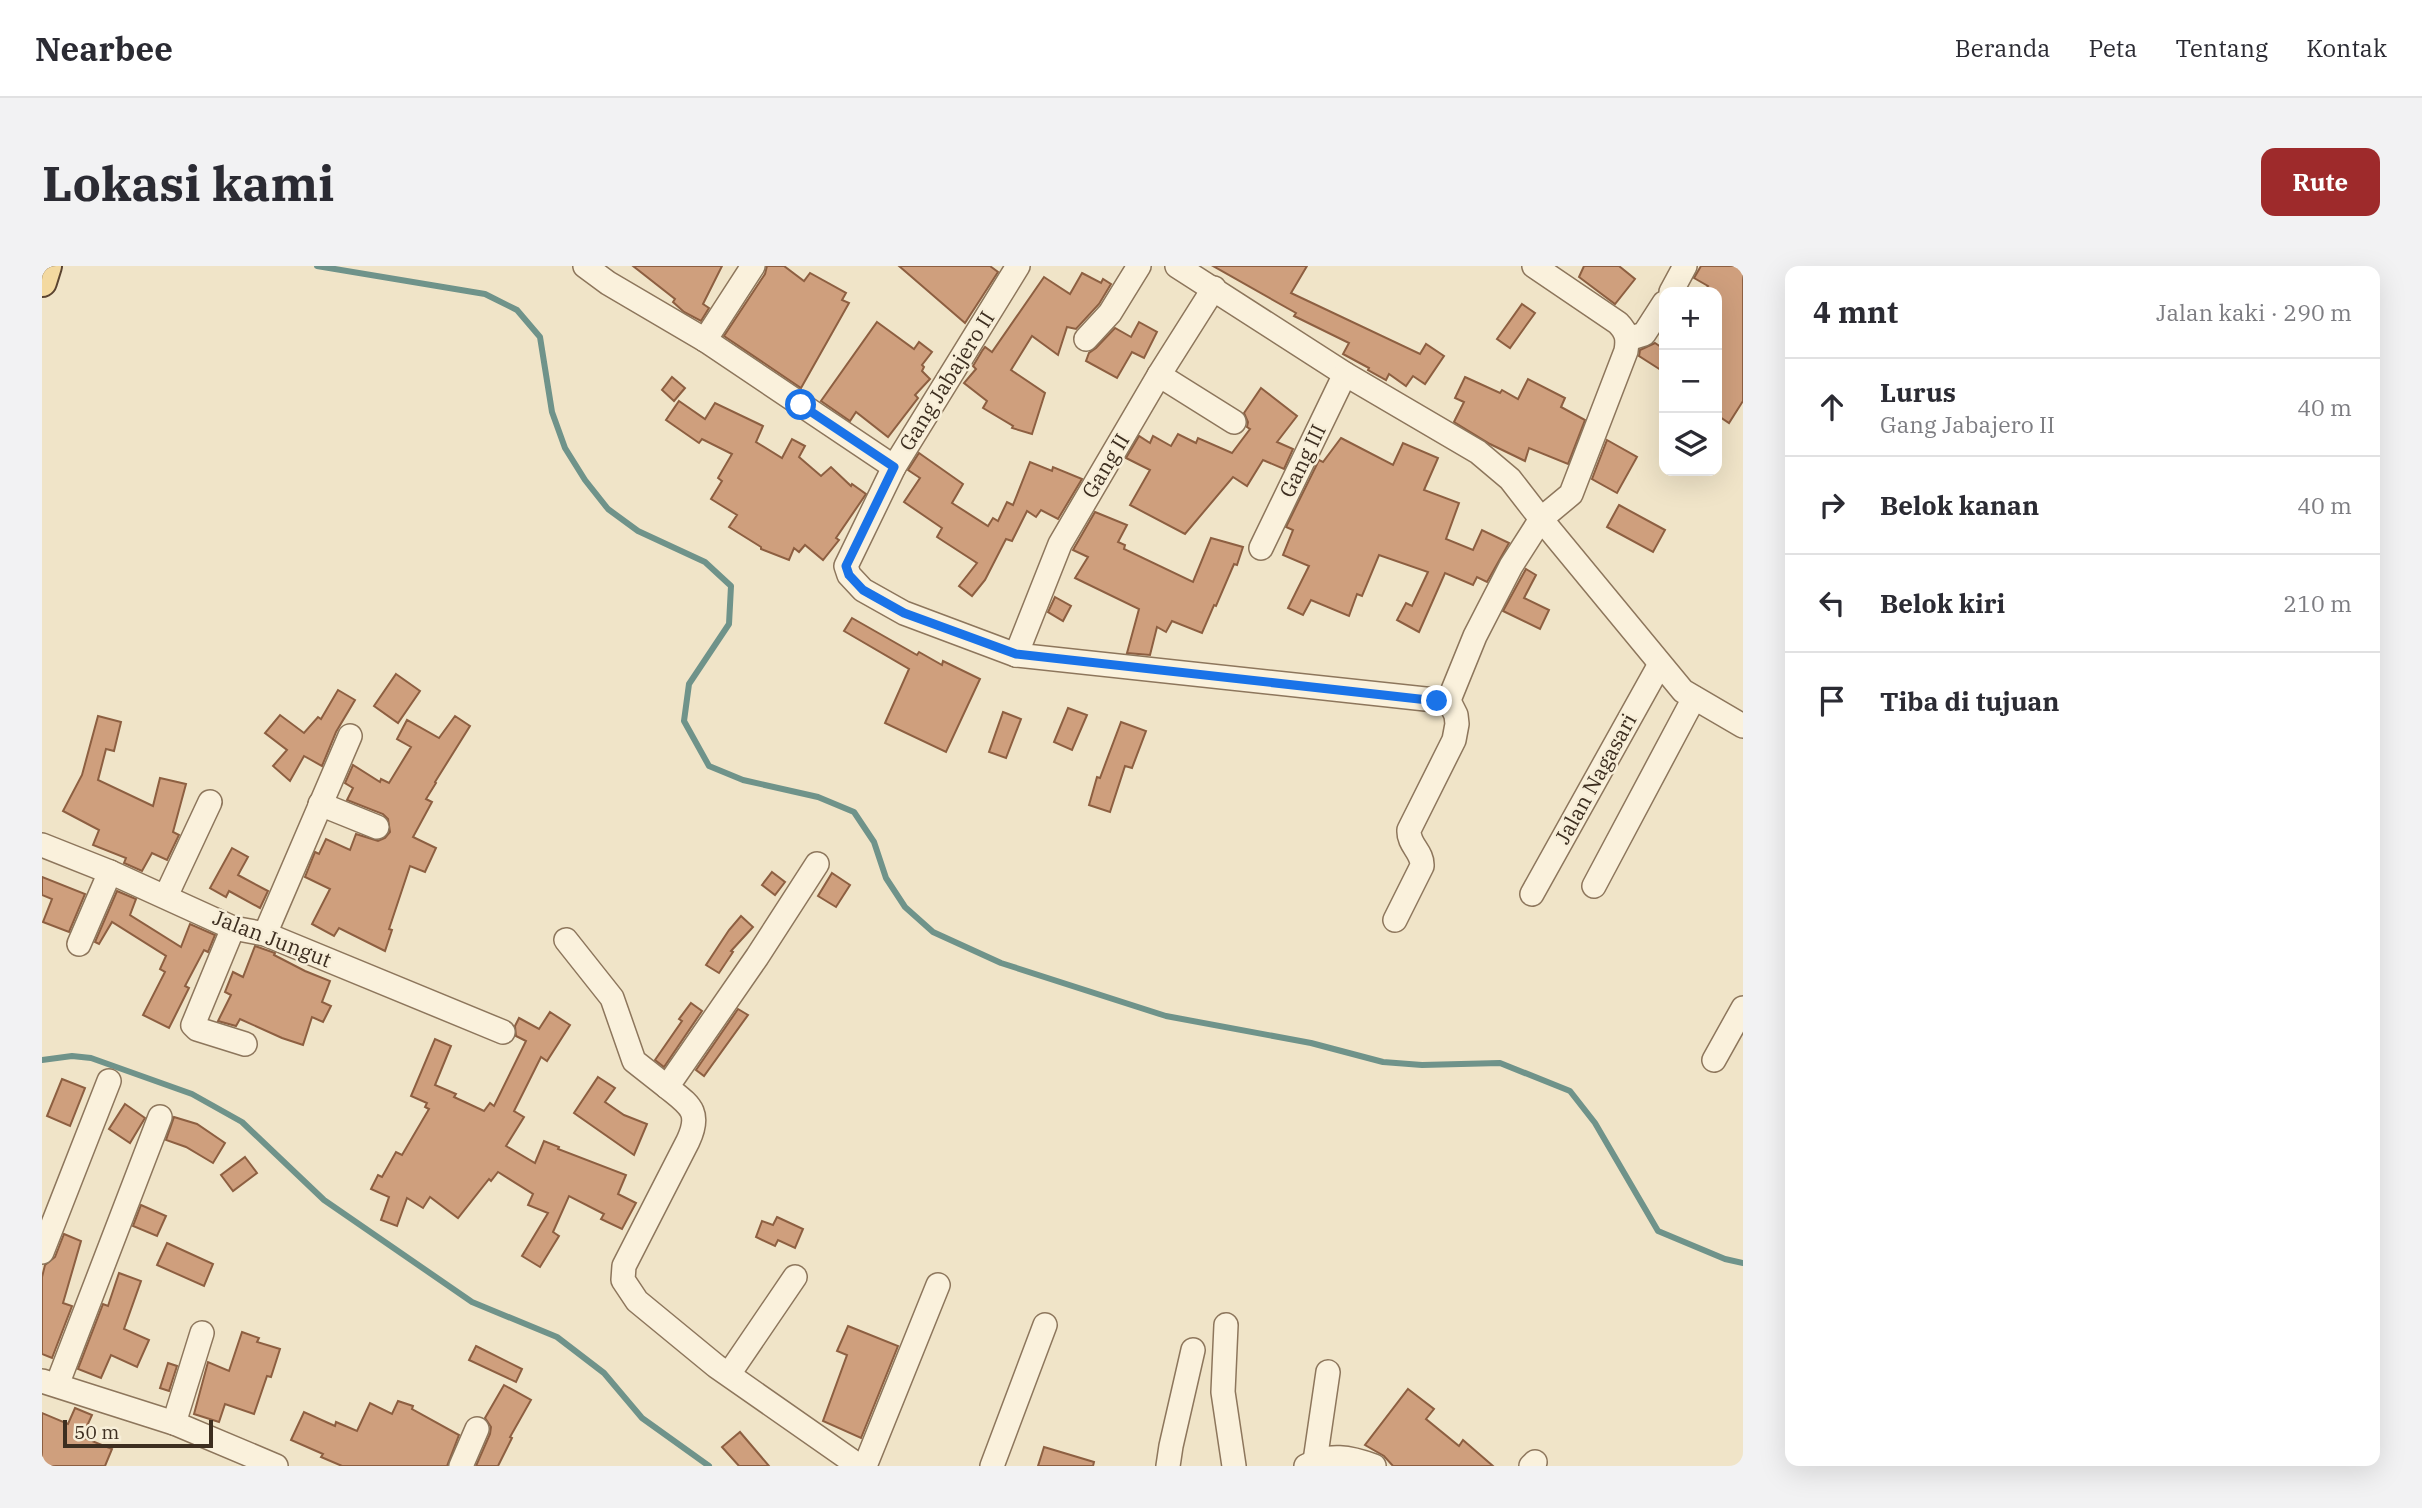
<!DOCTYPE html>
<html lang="id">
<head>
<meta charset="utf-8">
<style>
  :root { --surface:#fff; --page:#f2f2f3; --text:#2b2b33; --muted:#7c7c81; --line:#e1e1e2; --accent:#9e2a2b }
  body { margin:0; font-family:"IBM Plex Serif",serif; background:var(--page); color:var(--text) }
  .controls { position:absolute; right:21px; top:21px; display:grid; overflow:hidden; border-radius:14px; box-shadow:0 7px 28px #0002 }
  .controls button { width:63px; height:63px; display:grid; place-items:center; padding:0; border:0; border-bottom:2px solid var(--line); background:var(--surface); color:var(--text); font:35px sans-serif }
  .scale { position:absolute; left:21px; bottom:18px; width:150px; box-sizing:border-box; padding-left:7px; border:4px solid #3d2e20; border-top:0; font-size:19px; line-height:24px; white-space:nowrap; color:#3d2e20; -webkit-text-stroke:5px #f7eed8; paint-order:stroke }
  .stop { position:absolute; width:21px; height:21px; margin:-16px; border:5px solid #1a73e8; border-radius:50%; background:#fff }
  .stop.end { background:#1a73e8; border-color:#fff; box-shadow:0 2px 7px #0008 }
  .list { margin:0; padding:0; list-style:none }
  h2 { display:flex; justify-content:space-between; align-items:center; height:91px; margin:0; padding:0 28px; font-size:30px }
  h2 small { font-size:23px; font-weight:400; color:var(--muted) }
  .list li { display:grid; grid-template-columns:46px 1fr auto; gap:21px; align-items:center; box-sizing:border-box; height:98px; padding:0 28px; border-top:2px solid var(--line) }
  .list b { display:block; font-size:26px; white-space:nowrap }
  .list p { margin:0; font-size:23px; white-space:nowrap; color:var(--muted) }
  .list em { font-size:23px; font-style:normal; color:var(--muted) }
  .icon { flex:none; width:38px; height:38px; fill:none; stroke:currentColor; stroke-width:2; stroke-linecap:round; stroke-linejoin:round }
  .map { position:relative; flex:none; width:1701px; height:1200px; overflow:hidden; border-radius:14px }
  header { display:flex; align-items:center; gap:42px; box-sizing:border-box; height:98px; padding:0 35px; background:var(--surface); border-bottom:2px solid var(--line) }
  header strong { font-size:33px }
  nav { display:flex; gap:38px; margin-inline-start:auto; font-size:24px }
  .intro { display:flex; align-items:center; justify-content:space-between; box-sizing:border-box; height:168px; padding:0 42px }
  h1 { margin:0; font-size:49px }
  .button { padding:18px 32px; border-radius:14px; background:var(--accent); color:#fff; font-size:24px; font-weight:700 }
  main { display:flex; gap:42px; padding:0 42px }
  aside { flex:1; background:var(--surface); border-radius:14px; box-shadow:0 7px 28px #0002 }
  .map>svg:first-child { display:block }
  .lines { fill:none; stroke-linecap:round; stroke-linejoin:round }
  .stream { stroke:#6f938a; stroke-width:6 }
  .building { fill:#cf9f7d; stroke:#8d5f41; stroke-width:2 }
  .minor-casing { stroke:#8d765c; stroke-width:26 }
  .major-casing { stroke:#5b4430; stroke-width:32 }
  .minor { stroke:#faf1dc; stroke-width:23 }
  .major { stroke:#f3d9a0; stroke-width:28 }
  .route { stroke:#1a73e8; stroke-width:9 }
  .labels { text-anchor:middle; stroke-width:5; stroke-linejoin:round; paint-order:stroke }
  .street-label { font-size:21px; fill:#3d2e20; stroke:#f7eed8 }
</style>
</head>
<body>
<header>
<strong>Nearbee</strong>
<nav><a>Beranda</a><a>Peta</a><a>Tentang</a><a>Kontak</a></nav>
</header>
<div class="intro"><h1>Lokasi kami</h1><a class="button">Rute</a></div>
<main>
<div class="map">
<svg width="1701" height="1200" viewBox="0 0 1701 1200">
  <rect width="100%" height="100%" fill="#f0e4c8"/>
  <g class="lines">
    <g class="stream">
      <polyline points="275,0 443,28 475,44 498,71 510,146 523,182 543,214 566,243 596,265 663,296 689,320 687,358 647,418 642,455 667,500 701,514 776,531 812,546 832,576 844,612 863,641 891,666 959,697 1124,750 1269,777 1341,796 1380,799 1458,797 1528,825 1553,857 1616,965 1683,993 1701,997"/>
      <polyline points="0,794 30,790 49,792 150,828 200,856 282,934 430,1036 515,1071 562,1107 600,1152 667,1200"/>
    </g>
  </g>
  <g class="building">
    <polygon points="591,0 680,0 661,38 667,42 659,55 642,46 631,36 633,33"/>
    <polygon points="725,0 742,0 762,15 768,7 804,27 800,34 807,37 759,122 682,70 723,8"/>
    <polygon points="857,0 948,0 956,6 923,57"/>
    <polygon points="1171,0 1265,0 1249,27 1378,88 1384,78 1402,90 1383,118 1371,110 1364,120 1347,108 1344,114 1326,104 1327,102 1301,88 1307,77 1252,50 1254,47"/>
    <polygon points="1542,0 1577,0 1593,13 1573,38 1537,11"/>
    <polygon points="1659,0 1701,0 1701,135 1687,157 1675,149 1675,26 1662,26 1666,20 1652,12"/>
    <polygon points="1040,7 1059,17 1061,13 1069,18 1057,38 1034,63 1025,61 1016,89 990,70 969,104 1003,127 990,168 970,162 971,160 941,142 945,135 922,117 934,103 931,100 940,85 943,81 950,86 1002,11 1028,28"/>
    <polygon points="1480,38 1493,47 1468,82 1455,73"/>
    <polygon points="835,56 872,83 877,76 890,86 880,99 882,101 880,105 888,113 873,129 876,132 846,171 814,146 808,155 779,135"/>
    <polygon points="1097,56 1115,66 1102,92 1090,86 1075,112 1044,95 1047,87 1054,82 1073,62 1089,71"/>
    <polygon points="1613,77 1622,83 1622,106 1597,90 1598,84"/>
    <polygon points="630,111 643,122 632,135 620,124"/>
    <polygon points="1423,111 1458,127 1460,124 1476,133 1486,113 1523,132 1519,141 1543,154 1526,198 1487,182 1483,195 1448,178 1412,156 1422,136 1413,132"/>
    <polygon points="1219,122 1255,150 1235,176 1251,183 1242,203 1221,194 1205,220 1191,211 1143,268 1088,239 1108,204 1084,192 1097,170 1108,177 1111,170 1129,180 1136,168 1154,177 1156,172 1190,187 1208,163 1205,161 1206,156 1202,147"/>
    <polygon points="637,135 663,153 673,137 721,160 714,176 740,192 750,173 763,180 757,191 779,210 789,201 809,220 810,218 824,228 794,272 797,274 781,294 763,279 757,286 752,282 747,294 719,283 719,281 687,261 695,249 669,233 680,215 676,212 690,188 660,173 657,177 624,154"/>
    <polygon points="1299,172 1351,199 1361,177 1396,192 1382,224 1417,237 1404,273 1431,284 1440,264 1467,277 1445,316 1435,311 1431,319 1403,307 1377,366 1355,354 1364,337 1370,340 1386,306 1337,289 1320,330 1315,328 1307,350 1269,334 1261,349 1246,342 1267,300 1241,289 1251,264 1244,261 1277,194 1281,196"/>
    <polygon points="1565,174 1595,191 1575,227 1550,213"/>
    <polygon points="877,187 921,218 910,237 946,260 951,252 956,255 965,236 971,239 988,196 1010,205 1011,201 1040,213 1016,253 999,244 994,251 985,245 970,275 964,273 943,314 930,330 917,320 935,297 895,271 900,262 862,236 878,212 866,204"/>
    <polygon points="1577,239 1623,264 1611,286 1565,261"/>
    <polygon points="1053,246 1085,259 1076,276 1083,279 1082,283 1151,316 1169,272 1201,281 1195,299 1192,298 1174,340 1172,339 1160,367 1130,355 1124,366 1115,361 1108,389 1085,387 1097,343 1033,312 1046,291 1031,284"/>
    <polygon points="1484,303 1494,309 1482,332 1507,344 1498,363 1461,345"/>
    <polygon points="1013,331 1029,340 1021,355 1006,346"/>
    <polygon points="810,352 875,389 877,386 900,399 901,395 938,413 904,486 843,457 867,403 802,365"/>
    <polygon points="354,408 378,425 356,457 332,440"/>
    <polygon points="296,424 313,434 294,466 280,500 262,490 248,515 231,500 245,484 223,467 238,449 262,467 276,451 279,453"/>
    <polygon points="1026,442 1045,449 1030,484 1012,476"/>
    <polygon points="961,446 979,453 964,492 947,486"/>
    <polygon points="56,450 79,456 72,485 64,483 56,514 111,540 118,512 144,518 131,566 137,569 125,594 110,587 100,605 82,597 84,592 51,579 57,564 21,545 40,509"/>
    <polygon points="413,450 428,460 393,516 394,517 384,533 390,536 371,571 394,582 383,606 368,600 347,663 350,664 343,685 297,662 292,670 270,658 288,623 263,611 273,586 277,588 284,573 308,584 314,568 336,575 343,572 348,566 346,553 341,548 305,534 311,522 303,517 311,499 338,516 339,513 347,517 369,481 355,473 365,454 397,472"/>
    <polygon points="1079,456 1104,465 1090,502 1083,500 1068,546 1047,539 1055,511 1058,512"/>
    <polygon points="190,582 206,591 196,609 226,625 218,642 187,625 184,631 168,622"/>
    <polygon points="730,606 743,616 733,629 720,619"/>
    <polygon points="790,607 808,619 794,641 776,630"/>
    <polygon points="0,611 43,628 27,666 1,656 10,633 0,629"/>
    <polygon points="75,625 94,633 88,649 139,681 148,658 173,669 166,686 162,684 143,720 147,722 127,762 101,749 123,706 118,703 124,690 70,656 57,678 53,676"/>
    <polygon points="699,650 711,661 689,685 691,686 677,707 664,699 687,664"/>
    <polygon points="213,680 233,687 232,689 263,705 288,715 280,736 289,740 281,756 270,751 261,779 240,772 198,753 194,760 176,755 189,729 183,726 191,706 201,711"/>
    <polygon points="649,737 660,745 622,801 613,794 640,755 637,753"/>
    <polygon points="696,743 706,749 662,810 654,804"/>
    <polygon points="508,746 528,759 505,795 499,791 472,845 482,851 464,880 493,897 502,875 517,881 516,883 584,909 576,928 594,937 580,963 559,953 562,948 527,930 511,966 517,970 498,1001 480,990 506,947 486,939 491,928 456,906 449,915 447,913 416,952 388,931 381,942 365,932 355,960 339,954 347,931 329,923 336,909 340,911 354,886 360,889 387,843 383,841 385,837 369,830 393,773 409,780 393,819 414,828 412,831 442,845 448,837 452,840 484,775 474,770 473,760 477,752 497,763"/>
    <polygon points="556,811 573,822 563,836 582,849 605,858 592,889 532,847"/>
    <polygon points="20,813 43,822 28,860 5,850"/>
    <polygon points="83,838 103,852 88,877 67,863"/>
    <polygon points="132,851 155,858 183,877 171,897 144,881 124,874"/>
    <polygon points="203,891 215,907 191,925 179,909"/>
    <polygon points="99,939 124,950 115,970 91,960"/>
    <polygon points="735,951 761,963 753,982 736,974 733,980 714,971 720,955 731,959"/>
    <polygon points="22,968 39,975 21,1037 30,1040 10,1092 0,1088 0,1011 3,999 13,991"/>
    <polygon points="125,977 171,998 162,1020 115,999"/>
    <polygon points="77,1007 99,1015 82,1063 107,1074 95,1101 69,1089 59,1112 36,1103 61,1038 66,1040"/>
    <polygon points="806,1060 856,1080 819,1172 781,1155 805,1089 795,1085"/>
    <polygon points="200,1066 217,1072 215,1076 238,1083 229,1111 225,1110 212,1148 183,1138 177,1156 152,1148 166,1096 187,1105"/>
    <polygon points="434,1080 480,1103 474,1116 427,1094"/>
    <polygon points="126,1097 135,1100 127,1125 118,1122"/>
    <polygon points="462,1119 489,1134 468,1171 470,1172 456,1200 434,1200 448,1168 449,1161 443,1152"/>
    <polygon points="1366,1123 1392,1143 1384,1153 1417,1180 1421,1174 1451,1200 1351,1200 1342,1190 1323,1179"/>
    <polygon points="356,1135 371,1140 370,1143 417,1169 405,1200 300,1200 279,1191 281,1188 249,1174 262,1146 293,1160 294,1156 315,1165 328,1137 350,1148"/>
    <polygon points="33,1142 50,1149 40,1171 70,1183 63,1200 0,1200 0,1147 26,1158"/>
    <polygon points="698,1166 727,1200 697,1200 680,1181"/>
    <polygon points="1002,1181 1052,1196 1051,1200 996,1200"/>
  </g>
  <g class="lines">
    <defs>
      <g id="minor">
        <polyline points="543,0 566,17 663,74 852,201 976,0"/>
        <polyline points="1135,0 1303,108 1436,186 1468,213 1499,253 1641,425 1701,460"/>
        <polyline points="1629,26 1643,0"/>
        <polyline points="1044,73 1068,47 1097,0"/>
        <polyline points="1586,73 1602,68 1622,37"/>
        <polyline points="663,74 711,0"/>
        <polyline points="1117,109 1192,156"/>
        <path d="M852,201l-48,99 3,9 14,15 41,23 112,42 428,46 7,-6 24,-59 36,-70 30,-47 30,-25 55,-143c2,-12 1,-19 -8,-28l-84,-57"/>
        <polyline points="1219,282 1303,108"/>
        <polyline points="974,389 1018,278 1117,109 1172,22"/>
        <polyline points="278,538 335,561"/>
        <polyline points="0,579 68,606 191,662 223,668 461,766"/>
        <path d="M775,598l-60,93 -90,130c22,18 35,24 21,54l-64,125 -1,14 14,21 79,65 143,100"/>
        <polyline points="1552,620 1652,432"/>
        <polyline points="1490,628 1618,398"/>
        <polyline points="124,630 168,536"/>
        <path d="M1353,654l27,-54c1,-14 -14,-21 -13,-36l45,-90 3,-16 -1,-9 -8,-16"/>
        <polyline points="191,662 151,759 155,763 203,778"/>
        <polyline points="223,668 308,470"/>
        <polyline points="524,674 570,732 592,795 625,821"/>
        <polyline points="37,678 68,606"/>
        <polyline points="1672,794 1701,742"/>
        <polyline points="0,986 67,815"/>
        <polyline points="1184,1059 1181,1126 1192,1200"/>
        <polyline points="687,1108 753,1011"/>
        <polyline points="0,1115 132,1157 234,1200"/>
        <polyline points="15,1119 118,851"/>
        <polyline points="132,1157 160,1067"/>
        <polyline points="1273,1195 1286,1106"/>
        <polyline points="419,1200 435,1163"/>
        <polyline points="823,1200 896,1019"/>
        <polyline points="950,1200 1003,1059"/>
        <polyline points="1126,1200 1129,1180 1151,1084"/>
        <path d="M1264,1200c23,-13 44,-9 68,0"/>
        <polyline points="1489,1200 1493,1196"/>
      </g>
      <polyline id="major" points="0,16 5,0"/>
    </defs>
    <use href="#minor" class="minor-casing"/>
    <use href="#major" class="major-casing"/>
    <use href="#minor" class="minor"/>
    <use href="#major" class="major"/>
  </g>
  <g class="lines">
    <polyline class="route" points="759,139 852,201 804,300 807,309 821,324 862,347 974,388 1395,435"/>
  </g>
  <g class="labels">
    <g class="street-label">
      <text transform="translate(905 115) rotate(-58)" y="7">Gang Jabajero II</text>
      <text transform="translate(1261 195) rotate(-64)" y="7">Gang III</text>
      <text transform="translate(1064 200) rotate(-59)" y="7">Gang II</text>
      <text transform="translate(1554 513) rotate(-61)" y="7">Jalan Nagasari</text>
      <text transform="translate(230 673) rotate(21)" y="7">Jalan Jungut</text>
    </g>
  </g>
</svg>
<div class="controls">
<button>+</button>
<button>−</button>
<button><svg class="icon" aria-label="layers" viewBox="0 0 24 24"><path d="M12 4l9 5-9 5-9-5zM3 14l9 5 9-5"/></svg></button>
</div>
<div class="scale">50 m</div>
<div class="stop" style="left:759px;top:139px"></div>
<div class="stop end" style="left:1395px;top:435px"></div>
</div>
<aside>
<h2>4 mnt<small>Jalan kaki · 290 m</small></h2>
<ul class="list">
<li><svg class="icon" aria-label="ahead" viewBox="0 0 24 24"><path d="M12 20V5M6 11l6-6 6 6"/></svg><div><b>Lurus</b><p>Gang Jabajero II</p></div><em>40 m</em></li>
<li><svg class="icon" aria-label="right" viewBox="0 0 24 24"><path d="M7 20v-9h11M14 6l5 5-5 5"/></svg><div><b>Belok kanan</b></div><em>40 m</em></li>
<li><svg class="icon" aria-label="left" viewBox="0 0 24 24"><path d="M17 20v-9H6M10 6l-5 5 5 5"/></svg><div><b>Belok kiri</b></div><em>210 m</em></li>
<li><svg class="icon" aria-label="arrive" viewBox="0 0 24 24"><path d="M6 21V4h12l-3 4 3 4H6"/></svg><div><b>Tiba di tujuan</b></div></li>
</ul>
</aside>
</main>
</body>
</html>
